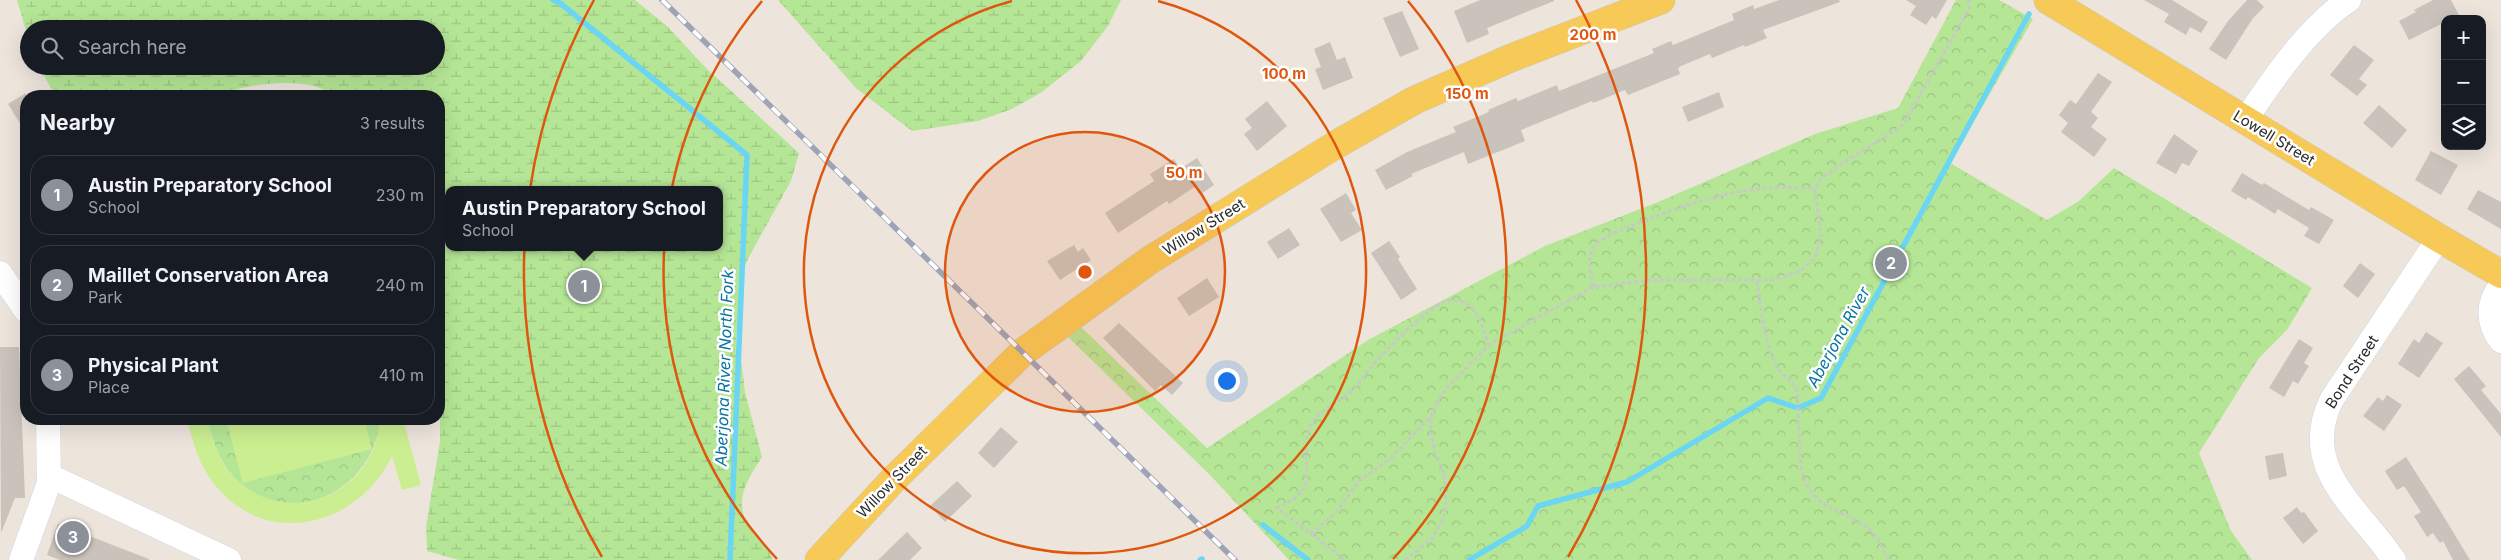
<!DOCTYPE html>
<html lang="en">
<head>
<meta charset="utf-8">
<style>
  :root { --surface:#171b24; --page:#242831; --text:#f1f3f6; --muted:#9ea1a6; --line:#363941; --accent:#8c9099 }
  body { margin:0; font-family:Inter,sans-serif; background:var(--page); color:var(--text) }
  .controls { position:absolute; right:15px; top:15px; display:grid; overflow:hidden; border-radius:10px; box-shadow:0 5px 20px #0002 }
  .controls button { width:45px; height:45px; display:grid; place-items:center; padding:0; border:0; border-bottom:1px solid var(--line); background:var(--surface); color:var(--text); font:25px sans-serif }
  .you { position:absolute; left:1226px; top:380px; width:18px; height:18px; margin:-12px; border:4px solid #fff; border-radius:50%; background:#1a73e8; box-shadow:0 0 0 8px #1a73e833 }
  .badge { display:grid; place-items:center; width:32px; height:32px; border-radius:50%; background:var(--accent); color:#fff; font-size:16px; font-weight:700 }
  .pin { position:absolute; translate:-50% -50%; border:2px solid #fff; box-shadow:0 1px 5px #0006 }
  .popup { position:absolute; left:445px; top:186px; width:278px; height:65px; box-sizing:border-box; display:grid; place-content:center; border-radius:10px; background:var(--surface); filter:drop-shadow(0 1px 4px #0005); font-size:16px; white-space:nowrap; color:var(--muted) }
  .popup b { font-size:19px; color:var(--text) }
  .popup::after { content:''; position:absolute; left:50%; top:100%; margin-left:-10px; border:10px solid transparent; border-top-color:var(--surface) }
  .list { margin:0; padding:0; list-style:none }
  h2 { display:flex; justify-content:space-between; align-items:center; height:65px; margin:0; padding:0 20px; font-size:21px }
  h2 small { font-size:16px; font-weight:400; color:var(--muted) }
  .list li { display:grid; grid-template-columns:32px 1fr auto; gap:15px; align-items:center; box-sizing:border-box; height:80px; margin:0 10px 10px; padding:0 10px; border:1px solid var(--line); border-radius:20px }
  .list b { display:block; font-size:19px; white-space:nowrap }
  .list p { margin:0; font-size:16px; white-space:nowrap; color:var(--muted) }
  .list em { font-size:16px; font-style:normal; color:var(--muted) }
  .icon { flex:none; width:28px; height:28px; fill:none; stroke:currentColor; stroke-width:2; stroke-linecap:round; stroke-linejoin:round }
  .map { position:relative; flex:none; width:2501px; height:560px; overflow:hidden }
  .search { position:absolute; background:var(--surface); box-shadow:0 5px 20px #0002; left:20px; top:20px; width:425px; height:55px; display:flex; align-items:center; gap:12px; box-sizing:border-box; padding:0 18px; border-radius:28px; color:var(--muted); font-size:19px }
  .panel { position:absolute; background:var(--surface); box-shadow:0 5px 20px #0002; left:20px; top:90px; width:425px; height:335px; border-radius:20px }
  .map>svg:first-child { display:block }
  .wetland { fill:url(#wetland-marsh); fill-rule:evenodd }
  .park { fill:url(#park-crowns) }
  .pitch { fill:#cbee91 }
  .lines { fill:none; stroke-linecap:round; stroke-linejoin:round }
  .stream { stroke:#6ad6f4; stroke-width:5.5 }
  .building { fill:#c9c3bb }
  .minor-casing { stroke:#d1d6e4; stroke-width:25 }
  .major-casing { stroke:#c8c8c8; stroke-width:29 }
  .path { stroke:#c8c8c8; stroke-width:3; stroke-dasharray:4 2.5; stroke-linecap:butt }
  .minor { stroke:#fff; stroke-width:24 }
  .major { stroke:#f7ca57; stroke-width:28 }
  .rail-casing { stroke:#9ea3b6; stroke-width:5.5 }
  .rail { stroke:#fff; stroke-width:4; stroke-dasharray:11; stroke-linecap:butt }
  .ring { fill:none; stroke:#df570e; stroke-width:2.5 }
  .labels { text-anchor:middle; stroke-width:5; stroke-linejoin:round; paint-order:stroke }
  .street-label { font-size:15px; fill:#2b2b2b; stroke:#fff }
  .water-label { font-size:16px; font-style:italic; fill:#0774a2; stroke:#fff }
  .centre { fill:#df570e; stroke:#fff; stroke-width:2.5 }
  .ring-label { font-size:15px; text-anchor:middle; font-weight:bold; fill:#df570e; stroke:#fff; stroke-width:5; stroke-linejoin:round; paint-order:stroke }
</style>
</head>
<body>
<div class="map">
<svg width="2501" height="560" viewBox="0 0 2501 560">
  <defs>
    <pattern id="wetland-marsh" width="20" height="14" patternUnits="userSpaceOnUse" patternTransform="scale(1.25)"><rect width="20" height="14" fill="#b5e696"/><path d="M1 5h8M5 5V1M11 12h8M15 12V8" fill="none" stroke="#9cc581"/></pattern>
    <pattern id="park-crowns" width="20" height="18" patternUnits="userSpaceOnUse" patternTransform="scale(1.25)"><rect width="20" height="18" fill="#b5e696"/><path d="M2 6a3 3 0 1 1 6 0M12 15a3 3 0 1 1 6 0" fill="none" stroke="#9cc581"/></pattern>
  </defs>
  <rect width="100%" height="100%" fill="#ede5dc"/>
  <g class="wetland">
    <path d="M17,0h618l32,26 38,41 94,86 -8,28 -40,72 -7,15 -4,20 -4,56 5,16 4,32 17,65c-18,28 -31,48 -7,78 6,8 15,16 18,25h-314l-32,-9 -1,-24 14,-86 -1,-345h-105c-23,-22 -91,-12 -118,0h-161l-16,-30h397v-37h-407v12zM449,190h270v57h-270z"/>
    <polygon points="778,0 1121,0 1108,26 1081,61 1042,92 1012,109 978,121 912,131 856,88"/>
  </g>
  <g class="park">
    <polygon points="1956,0 1999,0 2033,19 1950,163 2047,220 2079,201 2114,168 2312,288 2287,330 2259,358 2199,453 2231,531 2252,560 1289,560 1211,476 1067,336 1081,327 1207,448 1368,340 1545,246 1658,202 1815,134 1898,108"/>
    <path d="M207,419h172l1,2c-7,72 -94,112 -146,56 -16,-17 -21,-37 -27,-58z"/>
  </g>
  <g class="pitch">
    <path d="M187,419h20c6,21 11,42 27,58 53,55 143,16 146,-58h23l18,66 -19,5 -10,-34c-33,70 -125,94 -177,29 -16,-20 -22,-42 -28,-66z"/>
    <polygon points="226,419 364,419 372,449 243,483"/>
  </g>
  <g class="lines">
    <g class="stream">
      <polyline points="553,0 560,3 747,155 730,560"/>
      <polyline points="1263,525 1308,560"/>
      <polyline points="1200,560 1202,559"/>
      <polyline points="1469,560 1527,526 1538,506 1627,482 1768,398 1798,408 1821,398 2029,14"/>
    </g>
  </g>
  <g class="building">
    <polygon points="1480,0 1554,0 1554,1 1487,28 1489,34 1467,43 1454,11"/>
    <polygon points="1779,0 1839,0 1840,2 1763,30 1767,38 1745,47 1744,45 1712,58 1710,54 1681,66 1678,68 1680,74 1628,95 1625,90 1593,103 1592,101 1521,130 1525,141 1468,164 1464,152 1411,174 1413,176 1386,190 1375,170 1407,152 1456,132 1453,127 1489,112 1488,110 1516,98 1518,101 1557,85 1559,91 1654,53 1652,49 1671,41 1673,45 1734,20 1732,14 1753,5 1754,9"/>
    <polygon points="1906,0 1947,0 1936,19 1932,16 1926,25 1910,15 1916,6"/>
    <polygon points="2144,0 2172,0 2208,22 2201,33 2190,27 2186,35 2164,22 2169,14"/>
    <polygon points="2247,0 2257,0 2264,7 2253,18 2226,60 2209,49 2228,21"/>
    <polygon points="2433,0 2451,0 2459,15 2445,19 2445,22 2409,40 2399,21 2416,12 2414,10"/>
    <polygon points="1402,11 1419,49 1400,57 1383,18"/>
    <polygon points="1330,42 1337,60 1345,57 1353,78 1323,90 1315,69 1321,67 1314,49"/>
    <polygon points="2354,45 2374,60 2359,79 2367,85 2357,96 2330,75"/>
    <polygon points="2098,73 2112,82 2091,112 2098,118 2091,127 2107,139 2094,157 2061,132 2068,123 2059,115 2070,100 2076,104"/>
    <polygon points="1719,92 1724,107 1688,122 1682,107"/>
    <polygon points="26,93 26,133 8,104"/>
    <polygon points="1267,101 1287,126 1257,151 1244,134 1252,128 1245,119"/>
    <polygon points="2379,105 2407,130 2392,148 2363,123"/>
    <polygon points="2174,134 2198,151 2189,166 2182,163 2176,174 2156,163"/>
    <polygon points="2431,151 2458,165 2441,195 2415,180"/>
    <polygon points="1197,158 1214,185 1201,194 1196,186 1169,204 1167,201 1118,233 1105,213 1154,181 1150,174 1174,159 1180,169"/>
    <polygon points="2242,173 2262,185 2264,183 2309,210 2311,207 2334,220 2319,244 2304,236 2309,228 2278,209 2275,214 2248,197 2246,200 2231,191"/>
    <polygon points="2478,190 2501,202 2501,229 2467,209"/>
    <polygon points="1346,193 1356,210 1351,213 1362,230 1341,242 1320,209"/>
    <polygon points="1289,228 1300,245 1278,259 1267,242"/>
    <polygon points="1389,241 1400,257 1398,259 1417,289 1401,300 1371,253"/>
    <polygon points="1074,245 1078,252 1083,248 1091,260 1060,280 1047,261"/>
    <polygon points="2360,263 2375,274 2358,298 2343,286"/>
    <polygon points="1207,278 1219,297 1189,316 1177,298"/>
    <polygon points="1119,323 1183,383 1172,395 1161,385 1155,391 1103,338"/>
    <polygon points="2426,332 2443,343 2419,378 2398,364 2414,339 2419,343"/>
    <polygon points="2299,339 2313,348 2304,363 2309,366 2298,384 2293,381 2284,397 2269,388"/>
    <polygon points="0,347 19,347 25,498 15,498 1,533"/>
    <polygon points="2469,366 2486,386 2481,390 2501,414 2501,437 2454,379"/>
    <polygon points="2387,395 2402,405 2384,431 2363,416 2378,397 2383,401"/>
    <polygon points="1001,427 1018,442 994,468 978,453"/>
    <polygon points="2283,453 2287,476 2269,480 2265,456"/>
    <polygon points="2406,457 2441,512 2470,560 2453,560 2443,541 2440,543 2433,533 2427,537 2414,516 2421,512 2404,486 2397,490 2385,471"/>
    <polygon points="957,481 972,496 945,522 930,506"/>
    <polygon points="2297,507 2301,513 2304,512 2318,531 2303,544 2283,518"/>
    <polygon points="58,524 149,559 149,560 60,560 47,555"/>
    <polygon points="907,532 922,548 910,560 878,560"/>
  </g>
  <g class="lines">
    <defs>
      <g id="minor">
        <path d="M2245,121c27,-41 63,-94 104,-121"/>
        <polyline points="0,273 26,311"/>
        <path d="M2501,285c-14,18 -14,38 0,56"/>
        <polyline points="50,476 229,560"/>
        <polyline points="21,560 49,483 48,419"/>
        <path d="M2394,560c-34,-51 -97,-92 -62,-161l107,-161"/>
      </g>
      <g id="major">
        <polyline points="2048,0 2439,238 2501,274"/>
        <polyline points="819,560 893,480 1023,352 1150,260 1337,144 1415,100 1511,58 1661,0"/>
      </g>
    </defs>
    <use href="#minor" class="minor-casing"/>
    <use href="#major" class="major-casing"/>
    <g class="path">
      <path d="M1757,281c4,28 7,61 20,86 5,9 16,13 20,24l4,78c11,42 38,38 67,59 9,7 15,22 21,32"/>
      <path d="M1593,287c-4,-27 -10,-38 19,-53 65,-27 131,-54 203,-45"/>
      <polyline points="1311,534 1335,514 1359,481 1391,458 1431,416"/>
      <path d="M1345,560l-68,-52 20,-11 9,-11c1,-15 -1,-45 3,-57 7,-19 31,-27 45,-40 7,-7 12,-17 19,-24 13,-16 53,-55 71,-63 8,-4 18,-2 25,3 12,10 15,26 20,40"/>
      <polyline points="1405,560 1431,540 1442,522 1446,506 1444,473 1436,455 1431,435 1431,416 1438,400 1448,386 1489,345 1593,287 1651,280 1774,280 1800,271 1815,258 1821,236 1815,189 1820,180 1840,165 1899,128 1907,118 1969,9 1969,0"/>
    </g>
    <use href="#minor" class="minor"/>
    <use href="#major" class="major"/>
    <defs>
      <polyline id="rail" points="662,0 1235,560"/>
    </defs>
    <use href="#rail" class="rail-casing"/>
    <use href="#rail" class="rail"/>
  </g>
  <circle cx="1085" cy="272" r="140" fill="#df570e" fill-opacity=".12"/>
  <g class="ring">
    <circle cx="1085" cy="272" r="140"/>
    <path d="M1158 1A281 281 0 1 1 1012 1"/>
    <path d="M777 559A421 421 0 0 1 762 1M1408 1A421 421 0 0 1 1393 559"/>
    <path d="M602 557A561 561 0 0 1 594 0M1576 0A561 561 0 0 1 1568 557"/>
  </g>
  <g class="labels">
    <g class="street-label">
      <text transform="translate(2274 138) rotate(31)" y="5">Lowell Street</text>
      <text transform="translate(1204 227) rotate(-32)" y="5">Willow Street</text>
      <text transform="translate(2352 372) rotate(-57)" y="5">Bond Street</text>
      <text transform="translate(892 482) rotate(-46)" y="5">Willow Street</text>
    </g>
    <g class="water-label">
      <text transform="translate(1838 337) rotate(-61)" y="6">Aberjona River</text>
      <text transform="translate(724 368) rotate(-88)" y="6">Aberjona River North Fork</text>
    </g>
  </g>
  <circle cx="1085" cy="272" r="8" class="centre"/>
  <g class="ring-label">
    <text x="1593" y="40">200 m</text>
    <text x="1284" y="79">100 m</text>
    <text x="1467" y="99">150 m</text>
    <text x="1184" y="178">50 m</text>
  </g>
</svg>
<div class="controls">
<button>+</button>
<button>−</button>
<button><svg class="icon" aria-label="layers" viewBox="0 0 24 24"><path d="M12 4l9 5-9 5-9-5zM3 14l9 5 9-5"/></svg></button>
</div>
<div class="you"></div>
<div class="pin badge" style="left:584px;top:286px">1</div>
<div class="popup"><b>Austin Preparatory School</b>School</div>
<div class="pin badge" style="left:1891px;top:263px">2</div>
<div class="pin badge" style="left:73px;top:537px">3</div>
<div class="search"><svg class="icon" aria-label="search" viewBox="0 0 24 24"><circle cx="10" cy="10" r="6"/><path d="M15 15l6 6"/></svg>Search here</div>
<section class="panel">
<h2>Nearby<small>3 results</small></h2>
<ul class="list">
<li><span class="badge">1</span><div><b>Austin Preparatory School</b><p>School</p></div><em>230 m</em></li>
<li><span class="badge">2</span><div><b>Maillet Conservation Area</b><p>Park</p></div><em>240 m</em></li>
<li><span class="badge">3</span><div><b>Physical Plant</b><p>Place</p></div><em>410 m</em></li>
</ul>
</section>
</div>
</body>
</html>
